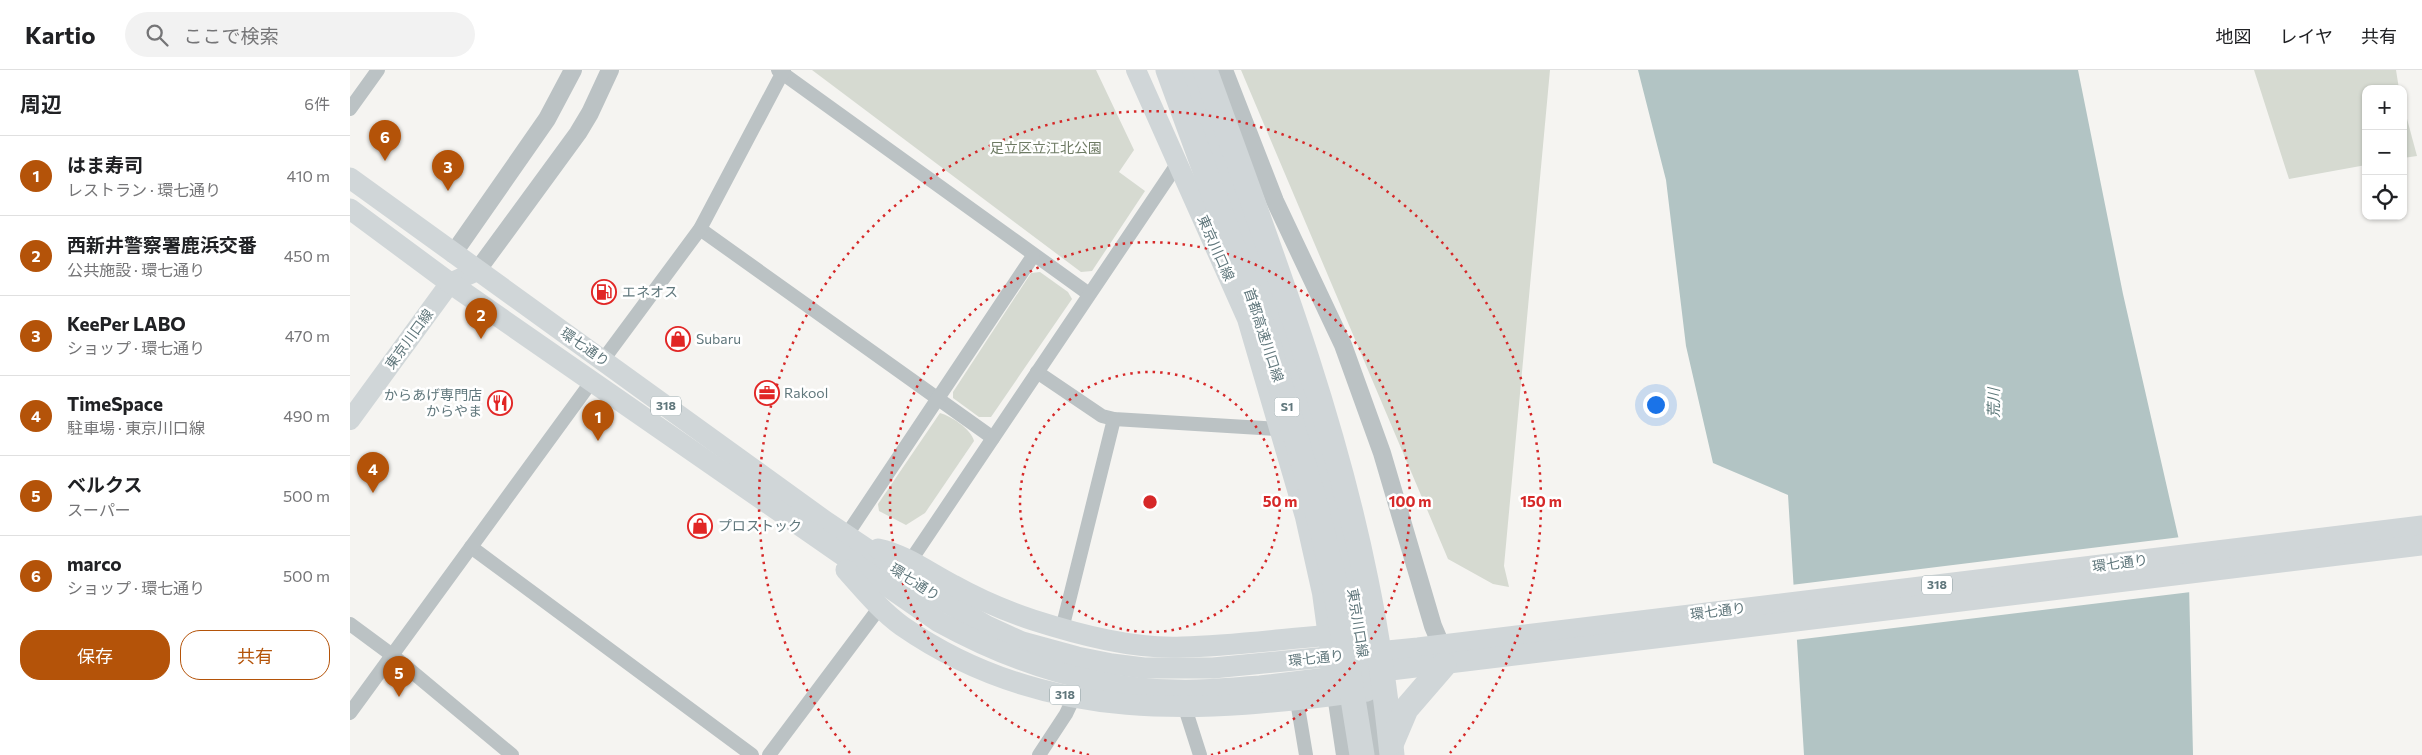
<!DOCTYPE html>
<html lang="ja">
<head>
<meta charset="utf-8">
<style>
  :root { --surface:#fff; --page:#f2f2f2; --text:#202124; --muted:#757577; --line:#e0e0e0; --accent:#b45309 }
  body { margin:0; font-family:Commissioner,"Noto Sans JP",sans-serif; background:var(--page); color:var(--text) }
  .controls { position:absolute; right:15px; top:15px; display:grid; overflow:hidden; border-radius:10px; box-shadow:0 1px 4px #0004 }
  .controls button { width:45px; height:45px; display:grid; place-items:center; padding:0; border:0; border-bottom:1px solid var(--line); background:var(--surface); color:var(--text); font:25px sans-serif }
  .you { position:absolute; left:1305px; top:334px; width:18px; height:18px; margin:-12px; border:4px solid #fff; border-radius:50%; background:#1a73e8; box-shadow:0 0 0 8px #1a73e833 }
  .badge { display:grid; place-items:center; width:32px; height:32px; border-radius:50%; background:var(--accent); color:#fff; font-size:16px; font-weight:700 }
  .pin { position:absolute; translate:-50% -41px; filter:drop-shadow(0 1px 2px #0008) }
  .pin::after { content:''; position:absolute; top:26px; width:18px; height:15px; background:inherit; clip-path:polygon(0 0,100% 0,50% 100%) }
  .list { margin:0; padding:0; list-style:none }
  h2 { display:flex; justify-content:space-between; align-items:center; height:65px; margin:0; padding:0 20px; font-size:21px }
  h2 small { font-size:16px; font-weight:400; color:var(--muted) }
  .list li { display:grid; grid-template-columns:32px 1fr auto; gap:15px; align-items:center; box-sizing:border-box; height:80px; padding:0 20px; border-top:1px solid var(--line) }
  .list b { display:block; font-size:19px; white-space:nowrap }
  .list p { margin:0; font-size:16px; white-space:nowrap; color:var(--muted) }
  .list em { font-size:16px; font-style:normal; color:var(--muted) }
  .actions { display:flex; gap:10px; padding:15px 20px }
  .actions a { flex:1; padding:11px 0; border:1px solid var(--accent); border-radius:20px; text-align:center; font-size:18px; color:var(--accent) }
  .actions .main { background:var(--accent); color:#fff }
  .icon { flex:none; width:28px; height:28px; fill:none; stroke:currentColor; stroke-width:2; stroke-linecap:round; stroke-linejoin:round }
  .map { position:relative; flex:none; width:2072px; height:685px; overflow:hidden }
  header { display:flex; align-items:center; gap:30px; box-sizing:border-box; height:70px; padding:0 25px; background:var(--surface); border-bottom:1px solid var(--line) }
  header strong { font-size:24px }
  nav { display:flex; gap:28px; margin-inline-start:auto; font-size:18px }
  .search { width:350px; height:45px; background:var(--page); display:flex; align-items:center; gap:12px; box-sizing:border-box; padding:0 18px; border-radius:28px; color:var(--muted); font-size:19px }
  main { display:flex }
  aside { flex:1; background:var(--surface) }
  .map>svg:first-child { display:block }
  .green { fill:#d6dad1 }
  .water { fill:#b2c4c4 }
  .pier { fill:#f5f4f1 }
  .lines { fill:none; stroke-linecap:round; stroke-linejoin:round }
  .minor { stroke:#bbc2c4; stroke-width:14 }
  .tertiary { stroke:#bbc2c4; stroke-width:18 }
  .secondary { stroke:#d0d6d8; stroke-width:20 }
  .primary { stroke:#d0d6d8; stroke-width:21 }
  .motorway { stroke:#d0d6d8; stroke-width:25 }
  .ring { fill:none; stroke:#d62828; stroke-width:2.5; stroke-dasharray:2.5 5 }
  .labels { text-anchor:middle; stroke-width:5; stroke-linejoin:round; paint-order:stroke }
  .shield { fill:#fff; stroke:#90a0a3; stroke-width:1 }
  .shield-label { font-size:12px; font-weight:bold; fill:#60777c }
  .park-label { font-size:14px; fill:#6d7a63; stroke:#fff }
  .street-label { font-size:14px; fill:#60777c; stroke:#fff }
  .poi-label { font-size:14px; fill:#60777c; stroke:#fff; text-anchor:start }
  .water-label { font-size:15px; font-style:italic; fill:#5b7778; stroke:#fff }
  .centre { fill:#d62828; stroke:#fff; stroke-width:2.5 }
  .ring-label { font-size:15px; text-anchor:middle; font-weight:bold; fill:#d62828; stroke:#fff; stroke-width:5; stroke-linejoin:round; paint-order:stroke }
</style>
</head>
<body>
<header>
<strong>Kartio</strong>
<div class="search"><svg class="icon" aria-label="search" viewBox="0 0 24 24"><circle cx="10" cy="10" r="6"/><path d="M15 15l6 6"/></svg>ここで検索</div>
<nav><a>地図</a><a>レイヤ</a><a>共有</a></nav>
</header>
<main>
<aside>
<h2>周辺<small>6件</small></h2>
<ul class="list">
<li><span class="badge">1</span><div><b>はま寿司</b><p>レストラン · 環七通り</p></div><em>410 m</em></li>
<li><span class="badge">2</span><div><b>西新井警察署鹿浜交番</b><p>公共施設 · 環七通り</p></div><em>450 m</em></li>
<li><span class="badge">3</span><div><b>KeePer LABO</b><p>ショップ · 環七通り</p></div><em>470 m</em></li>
<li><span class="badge">4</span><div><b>TimeSpace</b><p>駐車場 · 東京川口線</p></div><em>490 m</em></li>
<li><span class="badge">5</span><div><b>ベルクス</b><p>スーパー</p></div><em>500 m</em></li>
<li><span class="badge">6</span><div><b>marco</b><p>ショップ · 環七通り</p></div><em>500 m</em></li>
</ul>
<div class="actions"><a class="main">保存</a><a>共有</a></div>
</aside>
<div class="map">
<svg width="2072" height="685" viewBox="0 0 2072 685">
  <rect width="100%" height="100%" fill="#f5f4f1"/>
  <g class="green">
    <polygon points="462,0 746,0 784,80 769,102 795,121 742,201 731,202"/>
    <polygon points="891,0 1200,0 1154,496 1159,517 1143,514 1098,489"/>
    <polygon points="1904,0 2046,0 2049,19 2016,19 2016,95 1939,109"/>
    <polygon points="2053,34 2067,86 2053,88"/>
    <polygon points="690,202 718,222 722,229 641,347 629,347 603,328 603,322 681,203"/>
    <path d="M590,343c11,3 31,16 34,28l-49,72 -19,12 -27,-14 -1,-7z"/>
  </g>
  <polygon class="water" points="1288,0 1728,0 1773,224 1839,514 1843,685 1454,685 1438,425 1363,393 1336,276 1316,110"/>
  <polygon class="pier" points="1831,467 1841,522 1445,570 1441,515"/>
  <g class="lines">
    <g class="minor">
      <polyline points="428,0 739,224"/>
      <polyline points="0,39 28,0"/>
      <polyline points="350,159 643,368"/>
      <polyline points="253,290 350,159 434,0"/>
      <polyline points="687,302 752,346 764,349 928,359"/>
      <polyline points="496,466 683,186"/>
      <polyline points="121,477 402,685"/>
      <polyline points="561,490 828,93"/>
      <polyline points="0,554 42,585 162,685"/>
      <polyline points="712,559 764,349"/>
      <polyline points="947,631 956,685"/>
      <polyline points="835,638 850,685"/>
      <polyline points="0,643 242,311"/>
      <polyline points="419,685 530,537"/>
      <polyline points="689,685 716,644 724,627"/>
    </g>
    <g class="tertiary">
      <polyline points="874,0 925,131 993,275 1032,383 1083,556 1091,575"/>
      <polyline points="103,184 197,49 223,0"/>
      <polyline points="127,201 228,63 240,43 260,0"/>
      <polyline points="1017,621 1026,685"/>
      <polyline points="986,625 995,685"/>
    </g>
    <g class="secondary">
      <polyline points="786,0 897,249 955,447 972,523 983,604"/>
      <polyline points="838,0 899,162 962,360 994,475 1012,579"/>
      <polyline points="0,350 100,213 127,201"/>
    </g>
    <g class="primary">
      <polyline points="0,108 475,451 599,534 637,556 672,572 727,587 762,594 794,598 863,598 1068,578 2072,456"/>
      <path d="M0,139l100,74 489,339c73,40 152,67 237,68 28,1 56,-2 84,-4l1162,-141"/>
      <path d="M528,479c28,6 50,23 75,36 25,14 53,26 80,35 47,15 100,29 149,27 60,-1 119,-11 178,-14"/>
      <path d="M496,500c17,19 35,41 56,56 144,100 301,87 465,65"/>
    </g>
    <g class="motorway">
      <polyline points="818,0 918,272 967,440 984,510 1012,685"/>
      <path d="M855,0c60,167 126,335 161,510 12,58 20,116 26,175"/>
      <polyline points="1042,672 1056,639 1094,595"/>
    </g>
  </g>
  <g class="ring">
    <circle cx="800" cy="432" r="130"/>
    <path d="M739 685A260 260 0 1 1 861 685"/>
    <path d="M500 683A391 391 0 1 1 1100 683"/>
  </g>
  <defs>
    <symbol id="fuel-ring" viewBox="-11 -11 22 22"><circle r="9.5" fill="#fff" stroke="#e12625" stroke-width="1.5"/><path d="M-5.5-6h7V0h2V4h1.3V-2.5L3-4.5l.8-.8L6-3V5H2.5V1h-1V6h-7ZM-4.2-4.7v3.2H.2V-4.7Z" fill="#e12625"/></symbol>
    <symbol id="shop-ring" viewBox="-11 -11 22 22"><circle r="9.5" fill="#fff" stroke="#e12625" stroke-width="1.5"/><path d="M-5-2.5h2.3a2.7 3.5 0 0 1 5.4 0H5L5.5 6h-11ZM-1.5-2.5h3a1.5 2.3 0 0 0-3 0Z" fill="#e12625"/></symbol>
    <symbol id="office-ring" viewBox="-11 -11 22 22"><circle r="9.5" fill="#fff" stroke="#e12625" stroke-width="1.5"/><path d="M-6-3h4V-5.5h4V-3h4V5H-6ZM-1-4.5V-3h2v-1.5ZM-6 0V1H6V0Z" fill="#e12625"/></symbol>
    <symbol id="restaurant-ring" viewBox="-11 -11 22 22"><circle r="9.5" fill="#fff" stroke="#e12625" stroke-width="1.5"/><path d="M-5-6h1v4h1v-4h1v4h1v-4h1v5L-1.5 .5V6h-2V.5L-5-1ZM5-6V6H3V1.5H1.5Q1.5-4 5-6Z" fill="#e12625"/></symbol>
  </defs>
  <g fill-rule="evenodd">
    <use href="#fuel-ring" x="240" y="208" width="28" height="28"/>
    <use href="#shop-ring" x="314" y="255" width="28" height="28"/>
    <use href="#office-ring" x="403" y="309" width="28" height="28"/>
    <use href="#restaurant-ring" x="136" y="319" width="28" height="28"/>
    <use href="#shop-ring" x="336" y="442" width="28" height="28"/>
  </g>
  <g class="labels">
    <g class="shield">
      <rect x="301" y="326.5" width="30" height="19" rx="4"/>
      <rect x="924.5" y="327.5" width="25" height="19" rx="4"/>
      <rect x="1572" y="505.5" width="30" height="19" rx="4"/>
      <rect x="700" y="615.5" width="30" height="19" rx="4"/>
    </g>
    <g class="shield-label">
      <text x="316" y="340">318</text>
      <text x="937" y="341">S1</text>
      <text x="1587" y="519">318</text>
      <text x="715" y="629">318</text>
    </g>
    <g class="park-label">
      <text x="696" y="83">足立区立江北公園</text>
    </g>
    <g class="street-label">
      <text transform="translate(866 178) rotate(66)" y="5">東京川口線</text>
      <text transform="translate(914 265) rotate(72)" y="5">首都高速川口線</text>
      <text transform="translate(59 269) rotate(-54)" y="5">東京川口線</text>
      <text transform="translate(235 277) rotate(35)" y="5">環七通り</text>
      <text transform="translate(1770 493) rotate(-7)" y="5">環七通り</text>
      <text transform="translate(565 512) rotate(33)" y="5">環七通り</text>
      <text transform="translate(1368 541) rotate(-7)" y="5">環七通り</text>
      <text transform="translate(1008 553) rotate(81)" y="5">東京川口線</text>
      <text transform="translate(966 588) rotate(-6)" y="5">環七通り</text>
    </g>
    <g class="poi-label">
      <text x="272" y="227">エネオス</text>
      <text x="346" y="274">Subaru</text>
      <text x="434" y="328">Rakool</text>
      <text x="132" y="330" text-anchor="end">からあげ専門店<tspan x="132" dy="16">からやま</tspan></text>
      <text x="368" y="461">プロストック</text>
    </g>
    <g class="water-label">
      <text transform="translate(1644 333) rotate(-90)" y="5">荒川</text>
    </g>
  </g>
  <circle cx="800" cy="432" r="8" class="centre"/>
  <g class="ring-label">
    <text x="930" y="437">50 m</text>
    <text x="1060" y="437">100 m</text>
    <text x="1191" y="437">150 m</text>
  </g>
</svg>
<div class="controls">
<button>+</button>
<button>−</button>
<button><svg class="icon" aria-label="locate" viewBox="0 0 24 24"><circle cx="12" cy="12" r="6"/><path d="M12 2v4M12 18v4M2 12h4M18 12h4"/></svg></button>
</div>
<div class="you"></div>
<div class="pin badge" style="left:248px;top:371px">1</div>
<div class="pin badge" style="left:131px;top:269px">2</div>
<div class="pin badge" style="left:98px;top:121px">3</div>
<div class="pin badge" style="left:23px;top:423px">4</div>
<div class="pin badge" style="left:49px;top:627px">5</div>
<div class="pin badge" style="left:35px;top:91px">6</div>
</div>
</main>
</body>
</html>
